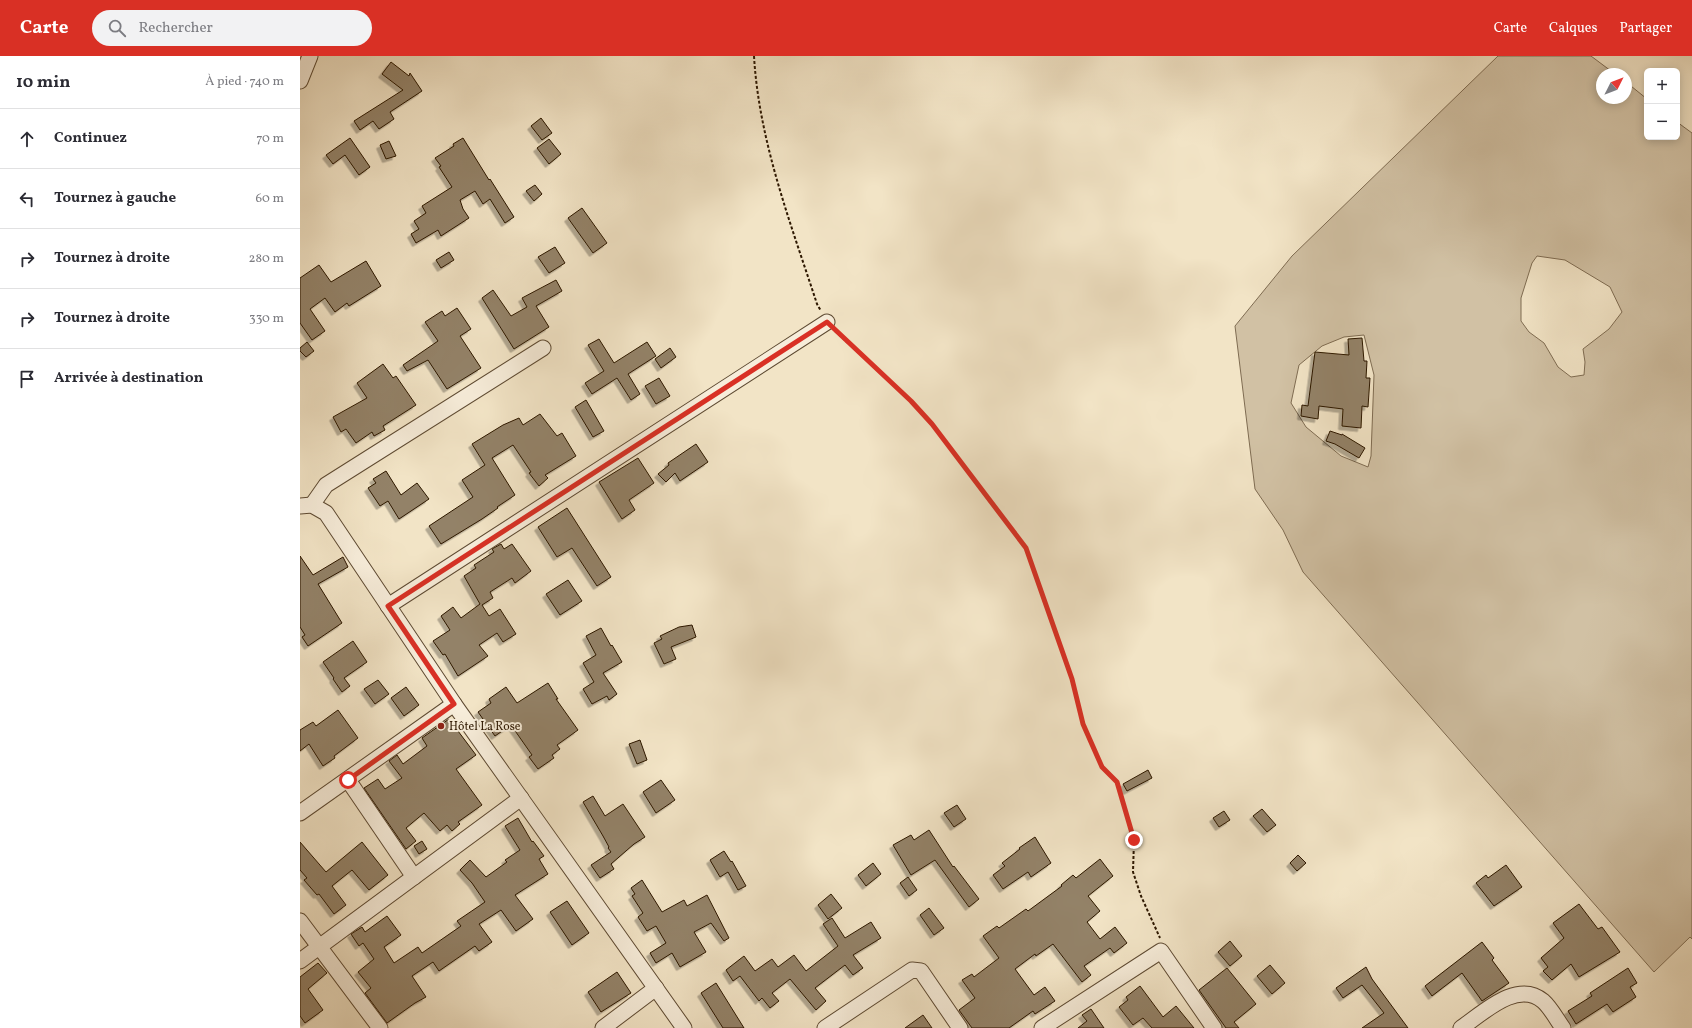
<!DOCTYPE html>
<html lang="fr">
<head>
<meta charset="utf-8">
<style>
  :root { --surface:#fff; --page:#f2f2f3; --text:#2b2b33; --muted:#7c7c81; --line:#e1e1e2; --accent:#d93025 }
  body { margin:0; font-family:Vollkorn,serif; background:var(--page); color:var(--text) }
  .controls { position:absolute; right:12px; top:12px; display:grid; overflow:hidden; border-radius:6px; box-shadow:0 2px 10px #0003 }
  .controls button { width:36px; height:36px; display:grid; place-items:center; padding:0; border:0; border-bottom:1px solid var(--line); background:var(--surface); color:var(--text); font:20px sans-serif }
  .compass { position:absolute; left:1296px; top:12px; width:36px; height:36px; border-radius:50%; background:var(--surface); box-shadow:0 2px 10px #0003; rotate:48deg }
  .stop { position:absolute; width:12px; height:12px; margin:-9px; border:3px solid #d93025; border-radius:50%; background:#fff }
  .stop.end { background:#d93025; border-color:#fff; box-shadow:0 1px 4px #0008 }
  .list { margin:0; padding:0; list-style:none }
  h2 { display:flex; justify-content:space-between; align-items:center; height:52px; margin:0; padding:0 16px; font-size:17px }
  h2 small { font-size:13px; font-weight:400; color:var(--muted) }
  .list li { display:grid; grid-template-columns:26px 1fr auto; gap:12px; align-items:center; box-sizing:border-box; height:60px; padding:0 16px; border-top:1px solid var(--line) }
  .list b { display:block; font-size:15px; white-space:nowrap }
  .list em { font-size:13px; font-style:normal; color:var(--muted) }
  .icon { flex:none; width:22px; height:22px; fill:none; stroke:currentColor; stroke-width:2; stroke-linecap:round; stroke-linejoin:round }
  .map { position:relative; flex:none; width:1392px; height:972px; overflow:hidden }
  header { display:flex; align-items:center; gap:24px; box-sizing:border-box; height:56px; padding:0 20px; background:var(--accent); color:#fff }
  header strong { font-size:19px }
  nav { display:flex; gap:22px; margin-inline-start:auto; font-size:14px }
  .search { width:280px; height:36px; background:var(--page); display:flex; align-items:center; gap:10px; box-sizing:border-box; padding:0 14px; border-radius:22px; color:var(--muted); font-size:15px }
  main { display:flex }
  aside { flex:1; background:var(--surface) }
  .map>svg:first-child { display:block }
  .green { fill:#d1c1a4; stroke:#7f6c52; fill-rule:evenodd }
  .building { fill:#938267; stroke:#2d1700; filter:url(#shadow) }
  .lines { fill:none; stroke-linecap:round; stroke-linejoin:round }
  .minor-casing { stroke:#5e4a32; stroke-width:17 }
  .path { stroke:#2d1700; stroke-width:2; stroke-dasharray:3 2; stroke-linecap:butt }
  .minor { stroke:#f7edda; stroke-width:15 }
  .route { stroke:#d93025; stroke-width:5 }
  .poi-dot { fill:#8f2418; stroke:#f7edda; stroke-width:1.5 }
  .labels { text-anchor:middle; stroke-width:4; stroke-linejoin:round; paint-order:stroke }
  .poi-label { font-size:12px; fill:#2d1700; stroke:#f7edda; text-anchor:start }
</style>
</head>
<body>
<header>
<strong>Carte</strong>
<div class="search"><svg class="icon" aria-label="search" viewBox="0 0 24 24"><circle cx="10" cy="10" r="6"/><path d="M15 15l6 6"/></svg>Rechercher</div>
<nav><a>Carte</a><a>Calques</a><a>Partager</a></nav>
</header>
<main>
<aside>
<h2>10 min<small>À pied · 740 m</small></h2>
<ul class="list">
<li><svg class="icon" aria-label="ahead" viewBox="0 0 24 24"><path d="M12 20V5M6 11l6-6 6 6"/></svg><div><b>Continuez</b></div><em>70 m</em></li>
<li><svg class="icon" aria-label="left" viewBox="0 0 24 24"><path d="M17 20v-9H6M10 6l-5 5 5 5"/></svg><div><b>Tournez à gauche</b></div><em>60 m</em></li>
<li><svg class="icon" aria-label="right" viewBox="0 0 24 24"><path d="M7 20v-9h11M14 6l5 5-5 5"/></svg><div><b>Tournez à droite</b></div><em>280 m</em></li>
<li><svg class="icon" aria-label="right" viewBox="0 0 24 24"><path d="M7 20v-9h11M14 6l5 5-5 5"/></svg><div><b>Tournez à droite</b></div><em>330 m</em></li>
<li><svg class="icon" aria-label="arrive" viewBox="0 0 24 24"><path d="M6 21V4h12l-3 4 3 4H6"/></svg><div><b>Arrivée à destination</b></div></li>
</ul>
</aside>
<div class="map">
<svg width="1392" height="972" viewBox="0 0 1392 972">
  <defs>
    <filter id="shadow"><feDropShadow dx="-3.5" dy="3.5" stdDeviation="0" flood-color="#0004"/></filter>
  </defs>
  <rect width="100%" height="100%" fill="#f2e4c6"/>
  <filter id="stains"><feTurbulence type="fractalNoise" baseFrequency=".005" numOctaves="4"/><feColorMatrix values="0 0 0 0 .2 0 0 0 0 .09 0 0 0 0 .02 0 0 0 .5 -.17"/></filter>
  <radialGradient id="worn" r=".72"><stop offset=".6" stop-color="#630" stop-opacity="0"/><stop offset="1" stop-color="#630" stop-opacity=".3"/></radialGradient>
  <path class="green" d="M1198,0h93l24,18h-13v24h24v-16l21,17v38h30v-15l15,11v806l-2,-2 -36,35 -351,-400 -20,-42 -28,-41 -20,-163 57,-70zM1237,200l28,4 45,27 12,25 -13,17 -26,20 2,13 -1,13 -13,2 -13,-10 -14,-24 -15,-11 -8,-11v-23l11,-35zM1064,279l10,40 -3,81 -3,11 -27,-11 -35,-29 -15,-24 8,-38 23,-19 22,-9z"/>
  <g class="building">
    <polygon points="91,6 109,20 110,17 122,35 90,56 94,63 79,73 73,65 60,74 54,65 103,34 82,18"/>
    <polygon points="241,62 252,77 242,84 231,70"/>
    <polygon points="50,82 70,111 59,119 45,99 33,108 26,99"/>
    <polygon points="163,82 189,124 190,123 214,161 205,167 190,143 183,148 175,135 160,144 163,153 169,162 141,180 138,174 116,187 111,178 119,173 114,165 126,157 122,150 152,131 139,111 141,110 135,102 154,90 153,88"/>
    <polygon points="249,83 261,98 249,108 237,92"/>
    <polygon points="89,85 96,100 86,103 80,89"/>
    <polygon points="235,129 242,138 234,145 226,135"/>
    <polygon points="282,152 307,187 293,197 268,162"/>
    <polygon points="255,191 265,207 249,217 238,201"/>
    <polygon points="149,196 154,204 141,212 136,204"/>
    <polygon points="66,205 81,230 49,250 47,247 35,256 25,242 10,253 25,275 12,284 0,267 0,222 19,209 31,226"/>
    <polygon points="256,224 262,235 236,250 249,271 214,293 182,242 193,234 211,260 227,251 222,242"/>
    <polygon points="157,252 171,273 160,280 181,312 147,333 128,304 107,315 103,309 138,285 125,266 142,255 145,260"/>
    <polygon points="1062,282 1064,305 1067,305 1066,322 1070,322 1068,351 1062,350 1061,372 1042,370 1043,353 1019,350 1018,363 1001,360 1002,349 1008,350 1015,296 1049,299 1048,283"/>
    <polygon points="299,283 314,307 347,286 356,300 328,318 340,338 331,344 317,322 292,338 285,327 304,315 288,289"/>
    <polygon points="7,286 14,295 6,301 0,295 0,292"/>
    <polygon points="370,292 376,301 361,312 355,303"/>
    <polygon points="83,308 93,322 96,320 116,349 83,370 85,374 74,380 72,376 56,387 46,373 41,376 33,361 67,342 57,327"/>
    <polygon points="359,322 370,340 356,348 345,330"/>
    <polygon points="286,344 304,375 293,381 275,351"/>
    <polygon points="240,358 257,380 262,377 276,400 245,419 248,422 239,430 229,417 231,416 213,389 192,402 215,439 197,451 198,452 182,463 141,488 129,470 173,441 162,424 185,409 172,388 203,369 219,362 223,369"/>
    <polygon points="1030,375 1042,379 1042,378 1065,392 1059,402 1035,388 1026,385"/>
    <polygon points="396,388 408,406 380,425 375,417 366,426 358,418 369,409 368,407"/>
    <polygon points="338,402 354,427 329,444 335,454 322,463 299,426"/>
    <polygon points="86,415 101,439 117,427 129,443 99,463 88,445 80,450 68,432 76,427 73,423"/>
    <polygon points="267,452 311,521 297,530 272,492 257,501 238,471"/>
    <polygon points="201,488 204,493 212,488 231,515 215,527 212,522 190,536 193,542 182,549 189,560 200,553 216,578 203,586 197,577 179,589 188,600 158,620 145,598 143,599 133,585 150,574 141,560 153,551 161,562 180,548 164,520 176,512 174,509 194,496 192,493"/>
    <polygon points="0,500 13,519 43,501 48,511 18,528 42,567 8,590 2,581 5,579 0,571"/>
    <polygon points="268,524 282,545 260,559 246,538"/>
    <polygon points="392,569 396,581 371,591 376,603 364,608 354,587 362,583 360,580 379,571"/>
    <polygon points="301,572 311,590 312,589 322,606 303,617 317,638 309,644 307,640 292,648 283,633 294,626 283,607 296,599 286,580"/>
    <polygon points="53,585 67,606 44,622 50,630 42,636 33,623 34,622 23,606"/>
    <polygon points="78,624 89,638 75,648 64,633"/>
    <polygon points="248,627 258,643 256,643 278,674 257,689 260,693 252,699 254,702 238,713 229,701 232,699 211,669 195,680 178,656 191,647 189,643 206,631 217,647"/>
    <polygon points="106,631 119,649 104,660 91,642"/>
    <polygon points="38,654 58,682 34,700 35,702 23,710 9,688 0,695 0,674 13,666 16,670"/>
    <polygon points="149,663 176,699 156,713 182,749 158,766 160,768 152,775 147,769 140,775 124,757 106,772 116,785 106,793 64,732 78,723 85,733 102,722 89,705 97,699 103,708 127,690 122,682"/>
    <polygon points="340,684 347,704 337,708 329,688"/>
    <polygon points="848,714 852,722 827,735 823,728"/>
    <polygon points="361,724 375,744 356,757 343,736"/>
    <polygon points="293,740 305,760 323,748 345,781 334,788 311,808 314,813 300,822 291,809 311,796 308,792 309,791 303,780 283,746"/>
    <polygon points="657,749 666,763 654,771 644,757"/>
    <polygon points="962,753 976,769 967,776 953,760"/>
    <polygon points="924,755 930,764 919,771 913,762"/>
    <polygon points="218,762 232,786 233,785 244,800 239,803 248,818 215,839 233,863 216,875 201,854 179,868 192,886 179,895 175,890 139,915 133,906 112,920 126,941 115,947 87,967 65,937 71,932 58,916 74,903 63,887 59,890 51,878 62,871 65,876 87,860 101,879 84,891 94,907 118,891 122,897 161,870 157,865 185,846 172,827 160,814 170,804 186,821 207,806 205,804 220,794 205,770"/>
    <polygon points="629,774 653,811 654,810 679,843 669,851 635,804 611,819 593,789 611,779 614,784"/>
    <polygon points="735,781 751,807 731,821 728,816 703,833 693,819 705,810 702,807 720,793 719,792"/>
    <polygon points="122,785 127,793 119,798 114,790"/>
    <polygon points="0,786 26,816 62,786 88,819 69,834 52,814 32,830 46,849 34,858 19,838 17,839 4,824 7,822 0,814"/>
    <polygon points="424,795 431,806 432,805 446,830 438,834 428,816 420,821 410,804"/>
    <polygon points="998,799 1006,807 997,815 990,807"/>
    <polygon points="800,803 813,820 788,840 800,855 787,866 800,883 815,871 827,887 814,897 810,892 784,910 791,919 782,926 753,888 736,900 735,898 715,913 734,939 745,931 755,945 735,958 733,955 709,972 672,972 659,954 675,942 662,924 672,918 674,921 699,902 683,880 697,870 699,872 726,853 728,855 762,830 761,829 773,819 776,822"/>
    <polygon points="573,807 581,818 566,830 558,819"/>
    <polygon points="1206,809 1222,831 1194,850 1176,827 1186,819 1188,822"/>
    <polygon points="608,821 617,834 609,840 600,827"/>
    <polygon points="342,824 362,856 384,844 387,850 407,839 429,882 424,885 411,867 394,876 406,896 380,911 372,897 356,907 350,897 366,887 356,870 347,875 338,861 343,857 332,840 335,838 331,832"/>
    <polygon points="531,838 542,852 528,863 518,849"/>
    <polygon points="267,845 289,877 272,889 250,856"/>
    <polygon points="1279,848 1298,873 1302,871 1320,896 1279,921 1271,908 1252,924 1243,915 1248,911 1241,902 1264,882 1253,867"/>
    <polygon points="629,852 644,872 634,879 620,859"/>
    <polygon points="532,862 545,882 571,866 581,882 553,899 563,912 553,919 545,909 515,932 526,945 516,954 490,923 472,937 479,945 470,952 462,942 459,945 440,920 433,925 426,914 444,900 455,915 472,903 478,911 494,899 506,915 538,890 523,868"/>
    <polygon points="930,885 942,900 930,910 918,896"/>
    <polygon points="1182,886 1194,902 1192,904 1209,927 1182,945 1162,917 1132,940 1125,930"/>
    <polygon points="18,907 27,917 8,933 23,954 5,967 0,960 0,921"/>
    <polygon points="970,909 985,927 972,938 957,920"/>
    <polygon points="1066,911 1072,923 1108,972 1062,972 1084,957 1062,929 1043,942 1036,932"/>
    <polygon points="927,912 956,948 934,966 939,972 926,972 899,934"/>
    <polygon points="1328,912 1337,927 1330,931 1336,941 1313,956 1307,948 1276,968 1268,955 1292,940 1290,937"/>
    <polygon points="317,916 331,937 301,956 288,936"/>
    <polygon points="416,927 444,972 423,972 401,937"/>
    <polygon points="840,930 863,961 876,950 894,972 852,972 843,962 833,969 819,951 828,944 826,941"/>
    <polygon points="791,953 804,972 778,972 787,965 782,959"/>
    <polygon points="623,959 632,972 605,972"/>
  </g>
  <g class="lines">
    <defs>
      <g id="minor">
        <polyline points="0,25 10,0"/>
        <polyline points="12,449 26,429 243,292"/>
        <polyline points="0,450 12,449 26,457 154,648 384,972"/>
        <polyline points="88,550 527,266"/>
        <polyline points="48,724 114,821"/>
        <polyline points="0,757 154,648"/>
        <polyline points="0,865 80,972"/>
        <polyline points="0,905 221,742"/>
        <polyline points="303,972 356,932"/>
        <polyline points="525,972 612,914 621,915 660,972"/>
        <polyline points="742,972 861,895 914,972"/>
        <path d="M1161,972c21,-14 56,-49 82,-27 8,7 14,19 20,27"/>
      </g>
    </defs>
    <use href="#minor" class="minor-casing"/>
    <g class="path">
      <path d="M454,0c5,86 37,168 63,248l4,7"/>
      <polyline points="535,275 611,345 632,368 726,492 772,623 783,668 802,711 817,726 834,784 833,816 841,840 860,882"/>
    </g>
    <use href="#minor" class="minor"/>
  </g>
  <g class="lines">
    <polyline class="route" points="48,724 154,648 88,550 527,266 611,345 632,368 726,492 772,623 783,668 802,711 817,726 834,784"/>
  </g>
  <circle class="poi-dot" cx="141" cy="670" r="4"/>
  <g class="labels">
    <g class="poi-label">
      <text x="149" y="674">Hôtel La Rose</text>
    </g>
  </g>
  <rect width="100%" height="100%" filter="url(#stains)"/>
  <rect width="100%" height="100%" fill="url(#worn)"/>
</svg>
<div class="controls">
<button>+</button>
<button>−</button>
</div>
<svg class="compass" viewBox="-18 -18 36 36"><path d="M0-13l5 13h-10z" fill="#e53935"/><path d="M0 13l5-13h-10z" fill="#7c7c81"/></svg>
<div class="stop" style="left:48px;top:724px"></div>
<div class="stop end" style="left:834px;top:784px"></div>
</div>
</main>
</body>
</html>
